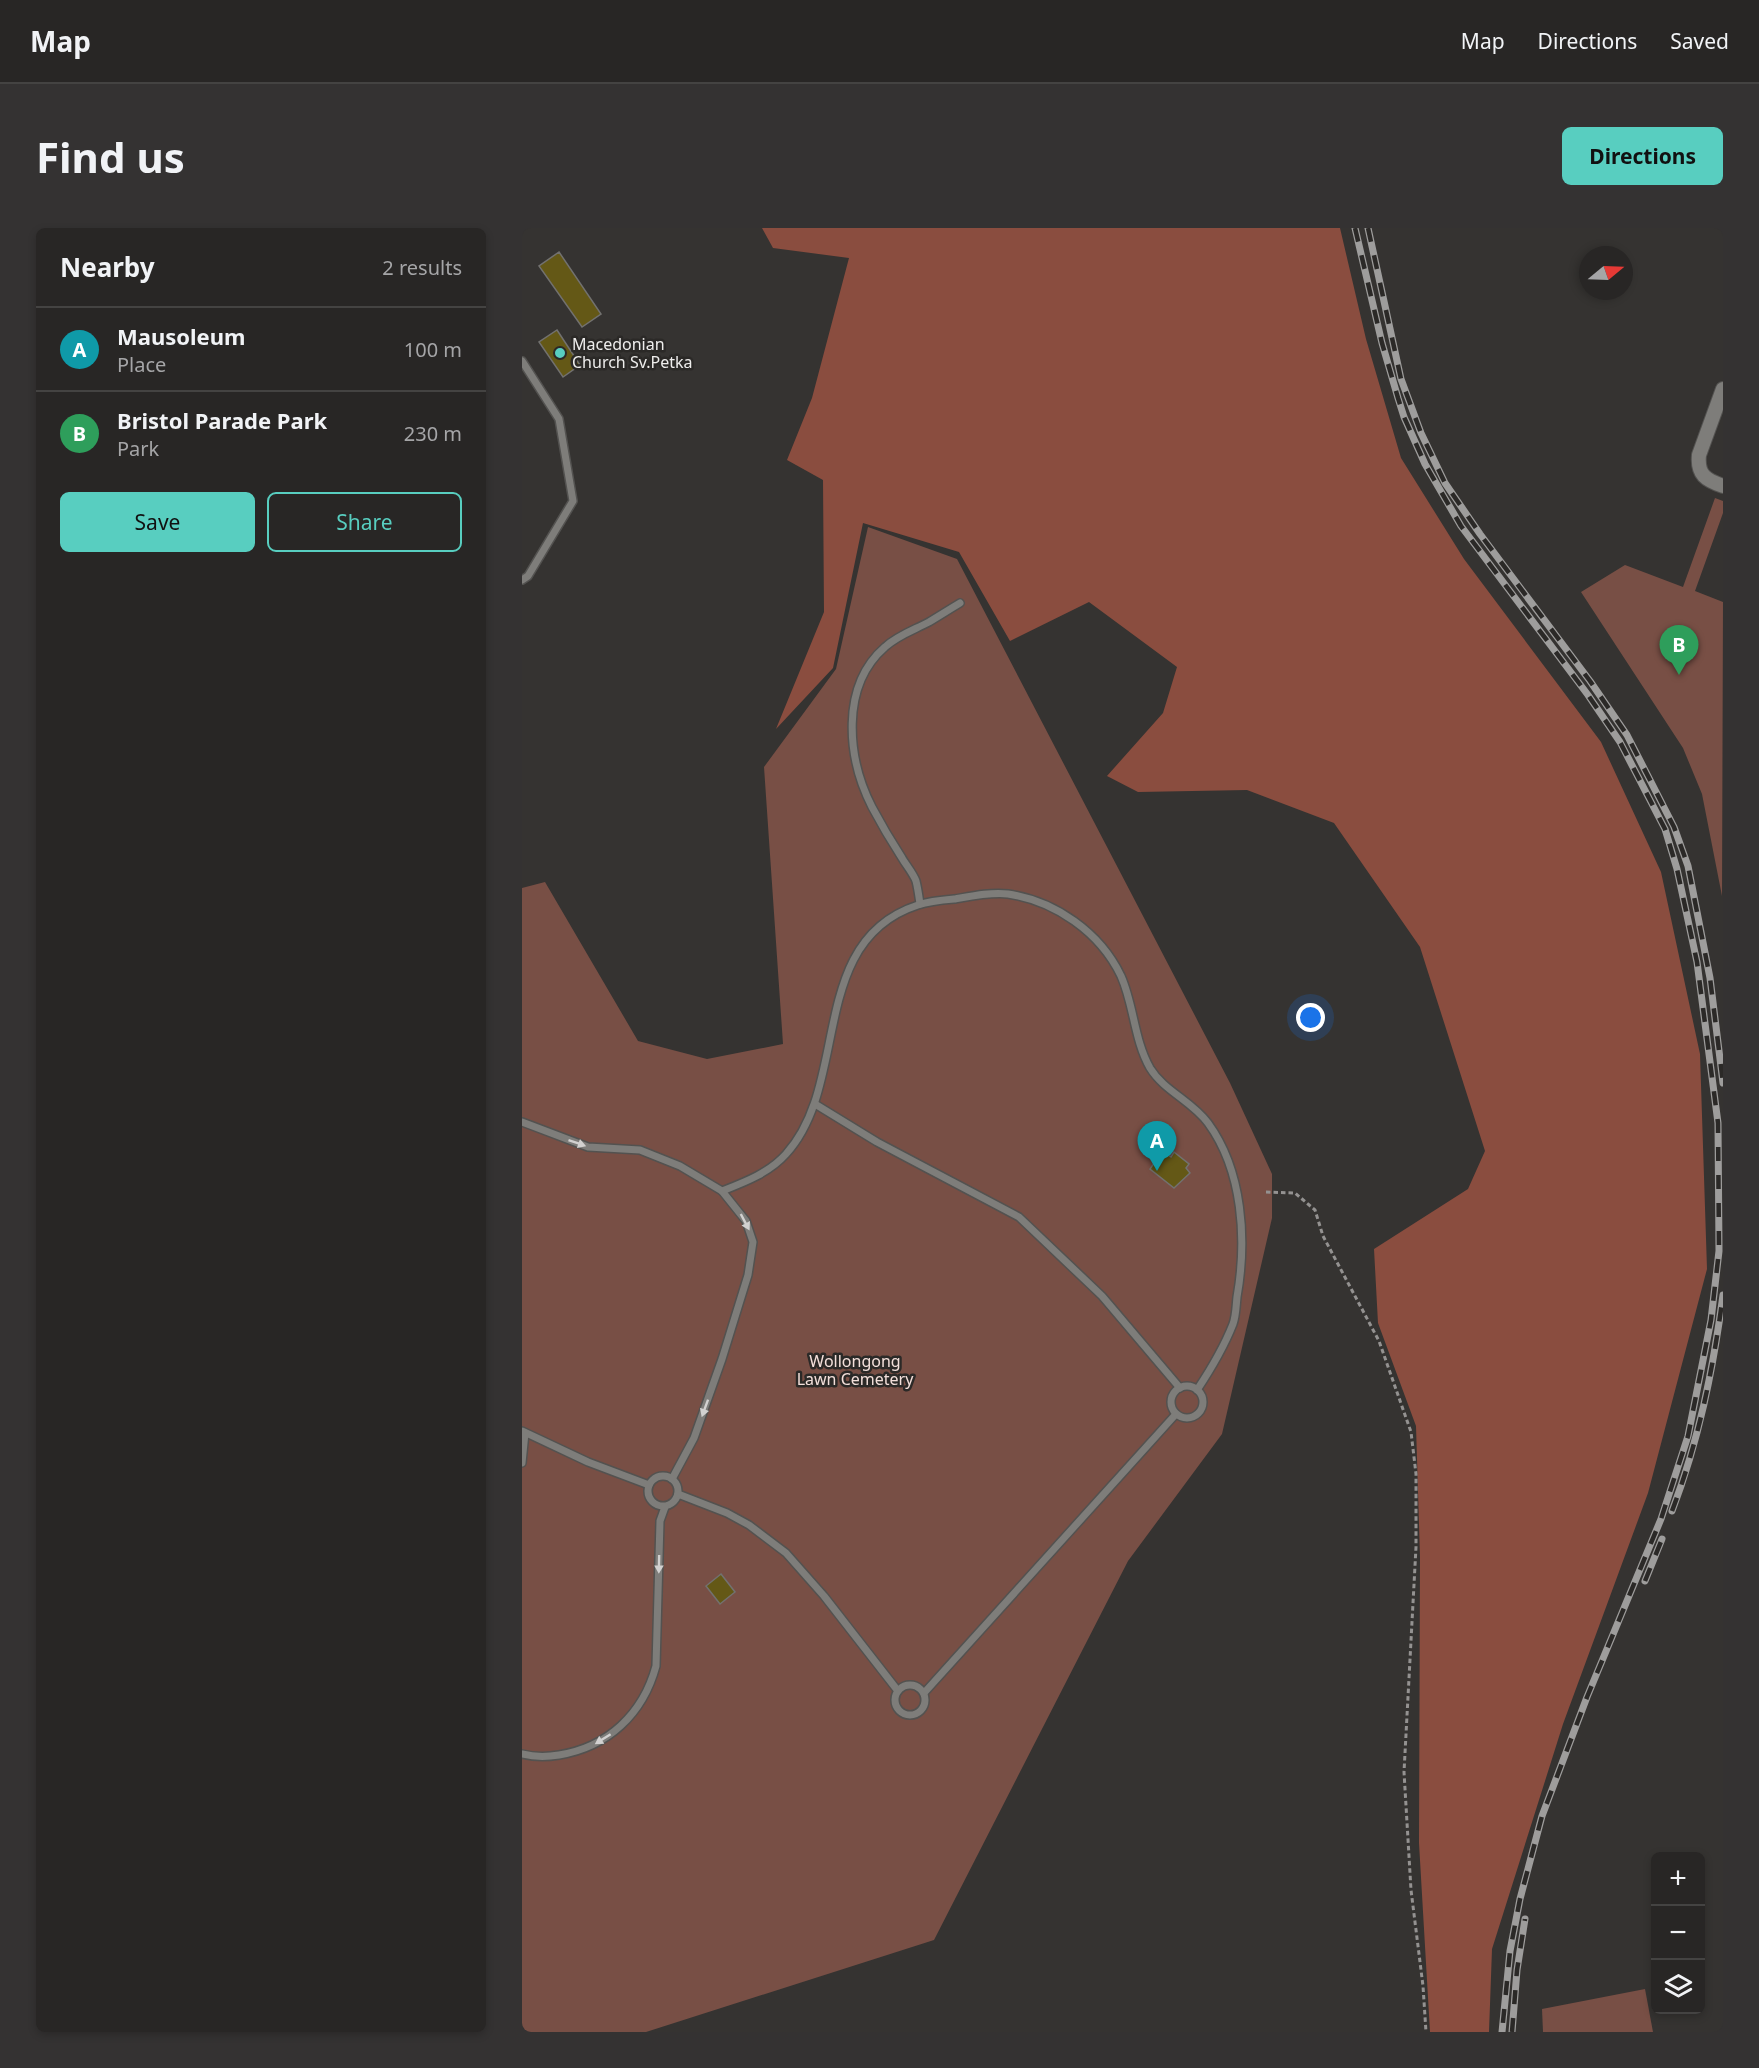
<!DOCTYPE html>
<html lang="en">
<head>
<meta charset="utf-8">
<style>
  :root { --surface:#282625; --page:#343232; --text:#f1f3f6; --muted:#a5a5a7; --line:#444342; --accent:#58cec0 }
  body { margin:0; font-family:"Noto Sans",sans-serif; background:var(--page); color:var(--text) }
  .controls { position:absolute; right:18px; bottom:18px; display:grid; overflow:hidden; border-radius:9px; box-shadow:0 3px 9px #0003 }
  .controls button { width:54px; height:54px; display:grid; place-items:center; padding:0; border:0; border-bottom:2px solid var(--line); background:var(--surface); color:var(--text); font:30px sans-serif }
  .compass { position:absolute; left:1057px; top:18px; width:54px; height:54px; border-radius:50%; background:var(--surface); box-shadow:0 3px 9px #0003; rotate:71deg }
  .you { position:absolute; left:789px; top:790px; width:21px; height:21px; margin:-15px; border:4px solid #fff; border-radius:50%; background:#1a73e8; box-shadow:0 0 0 9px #1a73e833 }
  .badge { display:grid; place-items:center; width:39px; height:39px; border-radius:50%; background:var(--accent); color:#fff; font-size:20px; font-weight:700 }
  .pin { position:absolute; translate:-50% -50px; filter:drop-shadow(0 2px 3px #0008) }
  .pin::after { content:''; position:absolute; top:32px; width:21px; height:18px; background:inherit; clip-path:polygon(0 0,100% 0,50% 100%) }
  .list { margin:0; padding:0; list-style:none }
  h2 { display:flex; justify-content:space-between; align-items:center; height:78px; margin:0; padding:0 24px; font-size:26px }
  h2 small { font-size:20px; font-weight:400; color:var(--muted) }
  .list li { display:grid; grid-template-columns:39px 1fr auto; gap:18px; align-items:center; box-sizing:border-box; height:84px; padding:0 24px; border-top:2px solid var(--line) }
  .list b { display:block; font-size:22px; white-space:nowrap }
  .list p { margin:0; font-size:20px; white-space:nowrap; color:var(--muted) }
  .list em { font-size:20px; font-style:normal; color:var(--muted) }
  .actions { display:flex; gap:12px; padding:18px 24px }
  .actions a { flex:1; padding:14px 0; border:2px solid var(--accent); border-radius:9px; text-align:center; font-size:21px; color:var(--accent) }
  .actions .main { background:var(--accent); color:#111 }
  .icon { flex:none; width:33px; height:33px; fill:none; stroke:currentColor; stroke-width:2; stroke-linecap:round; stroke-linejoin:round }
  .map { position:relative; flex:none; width:1201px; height:1804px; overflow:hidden; border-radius:9px }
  header { display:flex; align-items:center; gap:36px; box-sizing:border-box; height:84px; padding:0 30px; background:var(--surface); border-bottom:2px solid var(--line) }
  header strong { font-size:28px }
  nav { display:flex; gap:33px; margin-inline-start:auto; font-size:21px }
  .intro { display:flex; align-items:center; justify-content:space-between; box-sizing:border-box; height:144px; padding:0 36px }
  h1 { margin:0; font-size:42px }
  .button { padding:15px 27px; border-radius:9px; background:var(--accent); color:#111; font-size:21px; font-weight:700 }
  main { display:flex; gap:36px; padding:0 36px }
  aside { flex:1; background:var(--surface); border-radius:9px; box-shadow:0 3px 9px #0003 }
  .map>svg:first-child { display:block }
  .green { fill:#784f45 }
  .forest { fill:#8a4d3f }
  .building { fill:#645816; stroke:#72716f; stroke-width:1.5 }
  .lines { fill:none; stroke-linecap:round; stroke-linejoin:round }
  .service-casing { stroke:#535250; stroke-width:10 }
  .minor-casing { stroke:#535250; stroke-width:16 }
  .path { stroke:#949291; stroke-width:3; stroke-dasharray:4.5 3; stroke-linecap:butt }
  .service { stroke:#7e7d7a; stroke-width:7 }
  .minor { stroke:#7e7d7a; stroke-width:14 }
  .rail-casing { stroke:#9e9d9c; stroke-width:7 }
  .rail { stroke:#2b2927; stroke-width:4.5; stroke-dasharray:14; stroke-linecap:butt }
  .oneway { fill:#d2d1d0 }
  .poi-dot { fill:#58cec0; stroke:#2b2927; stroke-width:2 }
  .labels { text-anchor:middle; stroke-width:5; stroke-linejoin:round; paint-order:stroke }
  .poi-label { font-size:16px; fill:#eeedec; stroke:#2b2927; text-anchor:start }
  .park-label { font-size:16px; fill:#f3dfda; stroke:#2b2927 }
</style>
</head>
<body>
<header>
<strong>Map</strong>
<nav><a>Map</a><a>Directions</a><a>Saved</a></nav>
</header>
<div class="intro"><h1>Find us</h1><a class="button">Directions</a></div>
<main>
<aside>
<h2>Nearby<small>2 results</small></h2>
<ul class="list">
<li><span class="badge" style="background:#0f9aa8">A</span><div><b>Mausoleum</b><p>Place</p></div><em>100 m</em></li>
<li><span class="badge" style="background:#2e9e5b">B</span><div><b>Bristol Parade Park</b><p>Park</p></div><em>230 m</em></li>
</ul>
<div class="actions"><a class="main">Save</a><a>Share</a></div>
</aside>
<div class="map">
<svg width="1201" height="1804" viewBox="0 0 1201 1804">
  <rect width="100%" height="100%" fill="#353331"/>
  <g class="green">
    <polygon points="1193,270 1201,273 1201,285 1173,363 1201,374 1200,668 1180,566 1161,520 1059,364 1103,337 1161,359"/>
    <polygon points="346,299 435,331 708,855 750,946 750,990 700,1206 606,1333 412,1712 124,1804 0,1804 0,660 23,654 116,813 185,831 261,816 242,539 314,441"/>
    <polygon points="1123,1761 1131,1804 1021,1804 1020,1781"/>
  </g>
  <polygon class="forest" points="240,0 818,0 844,111 879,230 942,331 1079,514 1139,644 1178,826 1185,1041 1126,1265 1041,1496 970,1721 967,1804 908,1804 897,1615 898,1329 894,1198 856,1095 852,1021 946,961 963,923 898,719 812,595 725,562 616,564 585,548 641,485 655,439 567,374 488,413 437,324 341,295 311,440 254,501 302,384 301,252 265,232 290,170 327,30 251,20"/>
  <g class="building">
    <polygon points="37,24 79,86 60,99 17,38"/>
    <polygon points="35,102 58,137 41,149 17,114"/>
    <polygon points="640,923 649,929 652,924 667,936 664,940 668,945 652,960 628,941"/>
    <polygon points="199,1346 213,1364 198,1376 184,1358"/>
  </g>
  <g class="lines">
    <defs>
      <g id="service">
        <polyline points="0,133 37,191 51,273 6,348 0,352"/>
        <path d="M398,676c-1,-7 -2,-15 -4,-23 -3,-8 -10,-16 -14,-23 -11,-17 -21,-34 -30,-51 -25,-49 -32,-121 13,-160 13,-12 29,-17 44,-25 10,-6 21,-13 31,-19"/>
        <polyline points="293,876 355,914 497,989 580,1068 658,1160"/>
        <polyline points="0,894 66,919 118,922 158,938 200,963 224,993 231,1014 226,1047 200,1131 172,1210 150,1251"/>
        <path d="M200,963c23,-9 47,-18 64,-37 65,-71 21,-213 132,-249 12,-4 25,-5 37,-6 17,-3 36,-7 53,-5 47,7 92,38 113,82 13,29 13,64 29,92 14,23 42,33 58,55 35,48 39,117 29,174 -1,9 -1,19 -4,27 -9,23 -22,45 -36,66"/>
        <circle cx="665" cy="1174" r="16"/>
        <polyline points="0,1203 66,1234 127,1257"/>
        <polyline points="0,1235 3,1205"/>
        <circle cx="141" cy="1263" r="15"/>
        <polyline points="156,1266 205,1285 227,1297 264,1325 302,1368 376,1463"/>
        <circle cx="388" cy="1472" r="15"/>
        <polyline points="402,1465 654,1186"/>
        <path d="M0,1526c12,3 25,3 37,1 49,-8 84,-41 97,-89l4,-145 5,-14"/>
      </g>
      <path id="minor" d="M1201,161l-24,66c-2,20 7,25 24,31"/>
    </defs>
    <use href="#service" class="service-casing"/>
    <use href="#minor" class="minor-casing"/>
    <polyline class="path" points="744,964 773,965 793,982 801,1008 857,1113 889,1204 894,1246 894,1319 882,1544 889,1662 901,1758 904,1804"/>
    <use href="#service" class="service"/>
    <use href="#minor" class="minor"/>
    <defs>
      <g id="rail">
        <polyline points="833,0 860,115 876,170 882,189 903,236 939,298 1066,467 1098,514 1143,601 1155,641 1175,734 1196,895 1197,1023 1189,1092 1166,1208 1139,1291 1065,1469 1020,1588 998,1671 988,1723 980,1804"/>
        <polyline points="846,0 879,151 899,205 923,255 958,306 1068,453 1105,507 1152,599 1166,638 1188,750 1201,855"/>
        <path d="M1150,1283c27,-71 41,-141 51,-216"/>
        <polyline points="1123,1353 1140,1311"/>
        <polyline points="990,1804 995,1742 1003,1691"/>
      </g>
    </defs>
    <use href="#rail" class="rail-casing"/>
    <use href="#rail" class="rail"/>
  </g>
  <defs><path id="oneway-solid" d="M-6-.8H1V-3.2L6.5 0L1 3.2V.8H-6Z" transform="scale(1.5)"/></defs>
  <g class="oneway">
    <use href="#oneway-solid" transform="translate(55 915) rotate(19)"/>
    <use href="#oneway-solid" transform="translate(223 994) rotate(62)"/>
    <use href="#oneway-solid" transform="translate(183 1180) rotate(110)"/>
    <use href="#oneway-solid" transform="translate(137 1336) rotate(91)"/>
    <use href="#oneway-solid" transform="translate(81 1511) rotate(148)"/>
  </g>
  <circle class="poi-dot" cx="38" cy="125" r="6"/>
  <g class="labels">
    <g class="poi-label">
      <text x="50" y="122">Macedonian<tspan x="50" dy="18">Church Sv.Petka</tspan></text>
    </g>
    <g class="park-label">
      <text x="333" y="1139">Wollongong<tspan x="333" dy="18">Lawn Cemetery</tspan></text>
    </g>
  </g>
</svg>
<div class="controls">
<button>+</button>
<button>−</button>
<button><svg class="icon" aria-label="layers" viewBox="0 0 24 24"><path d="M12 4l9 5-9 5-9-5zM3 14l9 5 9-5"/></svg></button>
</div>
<svg class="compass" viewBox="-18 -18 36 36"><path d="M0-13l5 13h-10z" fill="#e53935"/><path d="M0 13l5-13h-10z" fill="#a5a5a7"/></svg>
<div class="you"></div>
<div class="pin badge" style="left:635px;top:943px;background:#0f9aa8">A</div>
<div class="pin badge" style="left:1157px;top:447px;background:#2e9e5b">B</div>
</div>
</main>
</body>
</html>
